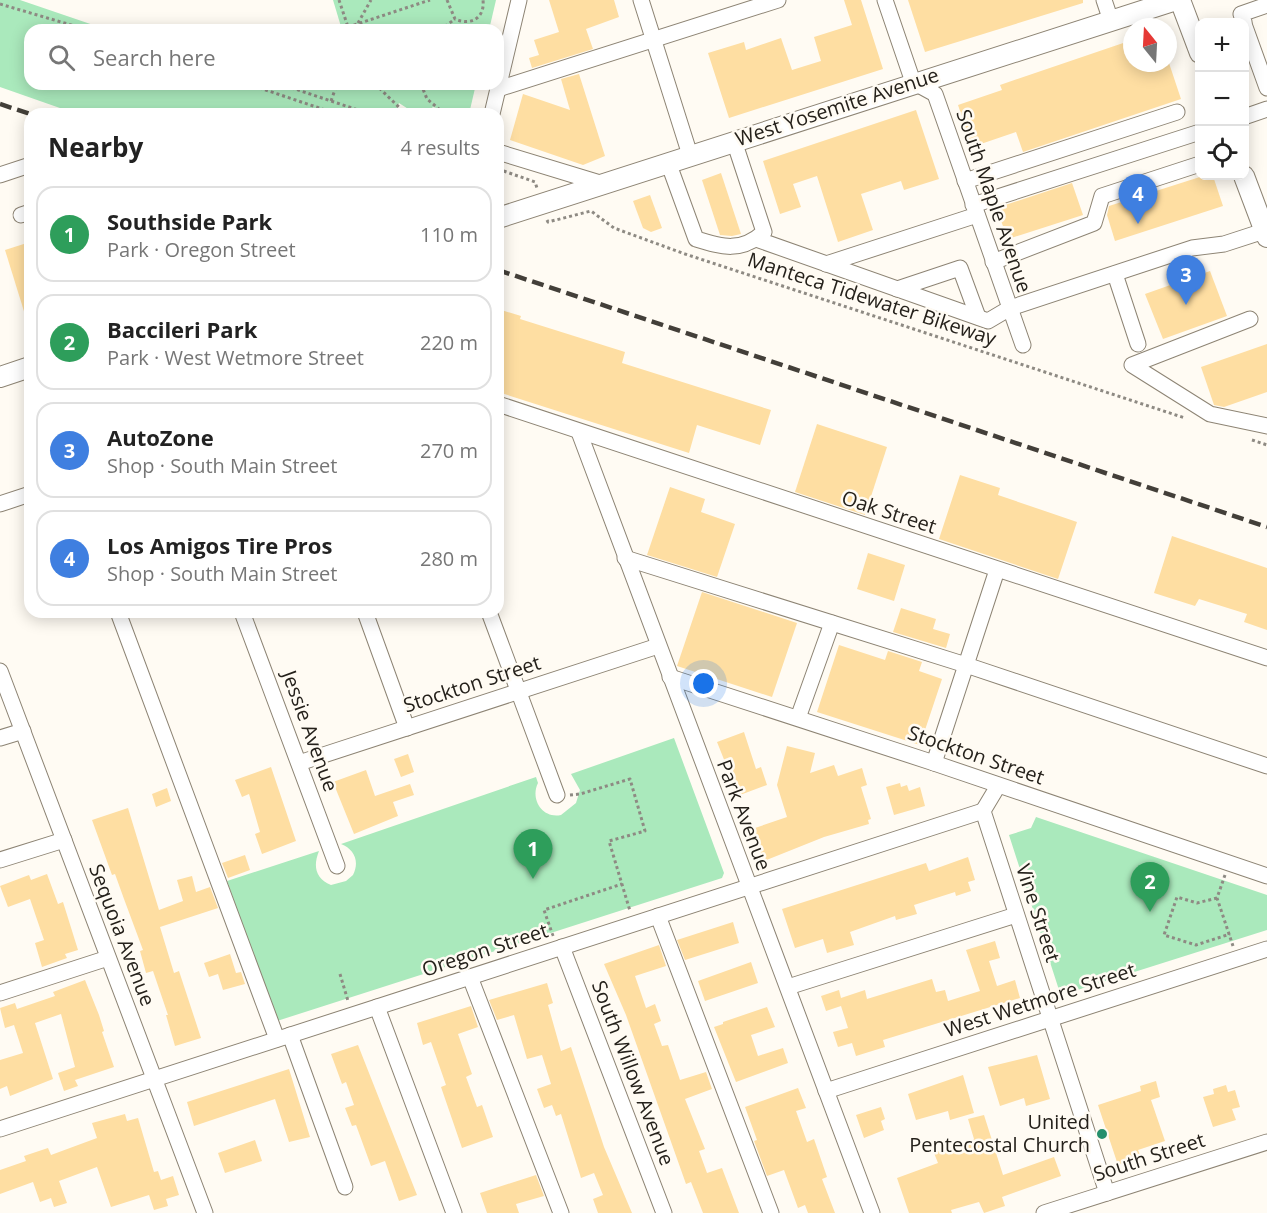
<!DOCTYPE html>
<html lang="en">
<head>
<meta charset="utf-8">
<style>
  :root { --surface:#fff; --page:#f6f6f6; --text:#222; --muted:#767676; --line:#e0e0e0; --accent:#d93025 }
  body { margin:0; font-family:"Open Sans",sans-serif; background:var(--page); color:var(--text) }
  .controls { position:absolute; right:18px; top:18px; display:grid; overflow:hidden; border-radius:12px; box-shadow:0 3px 15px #0003 }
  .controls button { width:54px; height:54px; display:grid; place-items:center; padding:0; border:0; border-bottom:2px solid var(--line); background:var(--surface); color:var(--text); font:30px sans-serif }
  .compass { position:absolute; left:1123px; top:18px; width:54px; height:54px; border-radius:50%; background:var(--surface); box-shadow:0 3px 15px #0003; rotate:342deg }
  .you { position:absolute; left:704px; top:684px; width:21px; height:21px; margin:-15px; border:4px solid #fff; border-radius:50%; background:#1a73e8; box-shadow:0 0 0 9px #1a73e833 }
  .badge { display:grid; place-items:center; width:39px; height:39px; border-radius:50%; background:var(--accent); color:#fff; font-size:20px; font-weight:700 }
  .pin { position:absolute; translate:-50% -50px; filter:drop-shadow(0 2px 3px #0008) }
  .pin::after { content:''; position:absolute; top:32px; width:21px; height:18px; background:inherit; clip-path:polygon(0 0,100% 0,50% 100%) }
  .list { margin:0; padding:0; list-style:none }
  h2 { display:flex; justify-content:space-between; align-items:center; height:78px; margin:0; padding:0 24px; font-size:26px }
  h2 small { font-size:20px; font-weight:400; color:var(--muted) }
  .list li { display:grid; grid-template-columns:39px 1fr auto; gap:18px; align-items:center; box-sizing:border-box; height:96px; margin:0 12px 12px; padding:0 12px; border:2px solid var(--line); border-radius:18px }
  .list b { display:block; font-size:22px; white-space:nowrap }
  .list p { margin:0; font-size:20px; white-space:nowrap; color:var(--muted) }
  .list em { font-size:20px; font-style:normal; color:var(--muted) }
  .icon { flex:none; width:33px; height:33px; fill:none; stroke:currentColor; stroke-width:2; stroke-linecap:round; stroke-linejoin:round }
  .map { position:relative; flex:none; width:1267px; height:1213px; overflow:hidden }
  .search { position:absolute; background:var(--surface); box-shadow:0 3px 15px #0003; left:24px; top:24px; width:480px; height:66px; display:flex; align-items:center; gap:15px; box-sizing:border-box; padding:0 21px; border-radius:18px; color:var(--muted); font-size:22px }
  .panel { position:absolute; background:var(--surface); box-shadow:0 3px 15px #0003; left:24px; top:108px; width:480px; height:510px; border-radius:18px }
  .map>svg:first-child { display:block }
  .green { fill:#aae9bc }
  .building { fill:#fedea2 }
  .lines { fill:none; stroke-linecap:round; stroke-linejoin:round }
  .minor-casing { stroke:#8d8474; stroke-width:17 }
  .major-casing { stroke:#8d8474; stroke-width:22 }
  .path { stroke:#8e8a83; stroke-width:3; stroke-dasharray:3 3; stroke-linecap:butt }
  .minor { stroke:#fff; stroke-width:15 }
  .major { stroke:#fff; stroke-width:20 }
  .rail { stroke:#433f39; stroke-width:4.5; stroke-dasharray:12 6; stroke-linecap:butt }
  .poi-dot { fill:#258f6d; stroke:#fffbf3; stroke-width:2 }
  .labels { text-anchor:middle; stroke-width:5; stroke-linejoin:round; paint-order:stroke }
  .street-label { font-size:20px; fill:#25211b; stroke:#fffbf3 }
  .poi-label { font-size:20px; fill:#25211b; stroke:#fffbf3; text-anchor:end }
</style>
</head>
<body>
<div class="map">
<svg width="1267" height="1213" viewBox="0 0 1267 1213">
  <rect width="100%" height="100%" fill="#fffbf3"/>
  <g class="green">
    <polygon points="0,0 20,0 108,30 30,30 30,84 476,84 469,114 457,114 433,107 425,114 416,114 399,103 395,114 77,114 0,87"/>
    <polygon points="333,0 496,0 489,30 342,30"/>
    <path d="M674,738l50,135 -2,5 -445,143 -50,-140 92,-30c-6,15 -4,27 12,34l15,-4 7,-6c7,-14 1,-26 -12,-31l195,-67 2,6c-8,16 4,36 23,32l15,-12 4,-13 -9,-16z"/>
    <polygon points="1036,817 1267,895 1267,930 1068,993 1059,990 1009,835 1031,828"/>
  </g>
  <g class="building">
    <polygon points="549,0 614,0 619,17 586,29 593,49 532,68 529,58 539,55 534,40 559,32"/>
    <polygon points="844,0 861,0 883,69 729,118 708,53 744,42 746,50 781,38 792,70 821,61 814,37 852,25"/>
    <polygon points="908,0 1083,0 1083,3 925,52"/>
    <polygon points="1132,40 1132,63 1169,63 1181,99 1023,152 1016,132 972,147 958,105 1002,90 1000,85"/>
    <polygon points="579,74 605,156 583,165 510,140 523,94 570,110 561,79"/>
    <polygon points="916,110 939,179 904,190 901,181 861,194 873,230 838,242 817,176 793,184 801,207 780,214 763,161"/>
    <polygon points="721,173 741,234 732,236 720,235 702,180"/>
    <polygon points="1203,176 1213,176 1223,206 1115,241 1107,215 1109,206"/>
    <polygon points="1072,183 1083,215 1008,239 996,208"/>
    <polygon points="650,195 662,228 651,232 643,228 633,201"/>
    <polygon points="30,242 30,321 27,321 5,250"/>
    <polygon points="1210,271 1227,316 1163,339 1145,294"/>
    <polygon points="498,309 521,316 520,319 625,352 622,363 771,410 760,445 697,425 689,453 498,392"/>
    <polygon points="1267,344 1267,392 1224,407 1214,405 1201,367"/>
    <polygon points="817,424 887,447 865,515 795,492"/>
    <polygon points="960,475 1000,488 998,495 1077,522 1058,579 939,539"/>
    <polygon points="670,487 705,499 701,512 735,524 717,577 647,555"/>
    <polygon points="1172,536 1267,568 1267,630 1244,622 1247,614 1199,599 1195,606 1154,593"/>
    <polygon points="868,553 905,565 894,601 857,589"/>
    <polygon points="702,592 797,623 772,697 677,666"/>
    <polygon points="901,608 936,619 933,629 950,634 946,648 893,632"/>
    <polygon points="839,645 885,660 888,651 922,662 919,671 942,679 920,745 817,712"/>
    <polygon points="744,732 756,769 761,767 767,785 740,795 730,761 725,762 717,742"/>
    <polygon points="787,746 815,753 810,773 834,765 838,776 862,768 867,785 861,787 871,819 868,820 869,824 824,837 764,861 752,829 787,817 777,785"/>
    <polygon points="408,754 414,772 401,777 394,759"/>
    <polygon points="271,767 296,841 262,854 255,834 260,832 249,794 242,797 235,780"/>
    <polygon points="366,770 375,796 410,784 414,795 393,802 398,816 354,834 333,782"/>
    <polygon points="900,783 901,787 907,785 909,791 920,787 925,806 894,815 886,787"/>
    <polygon points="167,788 171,801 156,807 152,794"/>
    <polygon points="128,808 159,910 183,901 177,880 192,876 196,892 210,887 218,908 160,927 174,973 179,971 201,1038 175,1046 166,1015 168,1015 153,971 146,973 140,951 143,950 124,899 115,874 112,875 92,820"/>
    <polygon points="245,855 250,870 228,878 222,863"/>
    <polygon points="968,857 975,880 968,882 971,891 956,896 955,892 914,905 917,914 896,920 895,916 850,932 854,945 827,953 823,939 795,948 782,909 926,863 929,871"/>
    <polygon points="47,874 58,904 63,902 78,950 65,954 67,958 42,967 35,943 44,940 30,899 8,907 0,886 29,875 31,880"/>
    <polygon points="733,922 739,943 685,960 677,940"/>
    <polygon points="995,941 1000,958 989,961 997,986 1015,980 1020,998 883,1040 885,1047 856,1056 852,1043 838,1047 833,1032 848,1028 841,1006 826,1011 821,996 839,990 841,998 865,990 867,999 932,979 936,992 945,990 948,1001 980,991 966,950"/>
    <polygon points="659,945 666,966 635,976 646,1008 655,1004 661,1021 654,1024 662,1046 668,1045 680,1080 706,1072 712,1089 685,1099 705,1149 699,1151 707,1173 722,1168 739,1213 703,1213 691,1182 686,1184 626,1015 604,964"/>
    <polygon points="230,954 236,973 241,972 245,984 223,990 218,974 209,977 204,963"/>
    <polygon points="751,962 758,983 705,1001 698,981"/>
    <polygon points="85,980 99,1015 104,1031 102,1032 114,1067 75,1080 78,1086 64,1091 58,1073 75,1067 61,1014 35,1023 53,1079 10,1096 7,1086 0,1089 0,1060 23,1053 14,1025 5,1028 0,1008 15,1003 17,1009 55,996 53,992"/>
    <polygon points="547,983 553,1003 548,1005 561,1051 571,1047 604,1147 632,1213 598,1213 593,1199 603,1195 594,1173 581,1178 561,1114 556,1116 552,1105 544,1108 537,1089 551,1084 542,1055 527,1059 514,1015 497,1020 489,1000"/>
    <polygon points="471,1006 478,1027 458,1034 472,1074 466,1077 477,1107 482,1105 493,1137 462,1148 441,1087 446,1085 431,1042 423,1045 417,1023"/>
    <polygon points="767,1007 775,1027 751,1035 758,1056 783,1048 788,1063 736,1082 714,1027 723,1024 723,1022"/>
    <polygon points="358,1045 417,1195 399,1201 385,1161 371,1166 356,1125 352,1126 345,1108 354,1105 346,1082 342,1084 331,1054"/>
    <polygon points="1037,1055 1050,1099 1026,1106 1024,1098 1000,1106 988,1067"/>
    <polygon points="289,1069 310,1137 289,1142 275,1099 194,1126 187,1102"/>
    <polygon points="963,1075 974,1113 950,1120 948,1111 916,1120 908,1094"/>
    <polygon points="1156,1081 1160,1097 1151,1100 1165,1141 1138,1150 1141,1157 1118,1165 1098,1105 1141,1091 1140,1086"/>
    <polygon points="1226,1085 1228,1092 1235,1090 1240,1107 1232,1109 1236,1120 1213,1127 1203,1097 1214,1094 1213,1089"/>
    <polygon points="798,1088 806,1108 796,1111 807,1142 814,1139 827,1177 822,1179 835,1213 808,1213 805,1205 798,1208 784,1170 767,1176 754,1141 757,1140 745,1107"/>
    <polygon points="881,1107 885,1119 881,1121 884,1130 864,1138 856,1115"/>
    <polygon points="125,1114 127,1121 138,1118 154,1172 158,1171 161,1180 173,1176 179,1195 166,1199 168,1206 154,1210 149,1195 111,1207 97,1167 59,1181 67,1203 54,1207 51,1198 40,1202 33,1182 0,1194 0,1170 26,1161 24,1156 48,1148 51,1155 97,1138 92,1123"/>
    <polygon points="984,1115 1003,1175 1054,1157 1061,1176 1002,1197 1005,1206 984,1213 979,1202 951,1210 952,1213 909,1213 897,1178 938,1163 934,1153 974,1139 968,1119"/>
    <polygon points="255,1140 262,1161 225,1173 218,1153"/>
    <polygon points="536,1175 544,1196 516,1204 519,1213 487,1213 480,1193"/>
  </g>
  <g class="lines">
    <defs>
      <g id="minor">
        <polyline points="641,0 690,155"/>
        <polyline points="885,0 913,82 935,94 1023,345"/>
        <polyline points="1104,0 1111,21"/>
        <polyline points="1244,22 1241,14 1267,5"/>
        <polyline points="1244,24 1267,88"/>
        <polyline points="498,89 778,0"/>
        <polyline points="492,114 519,0"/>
        <polyline points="1244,117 1267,109"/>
        <polyline points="498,152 603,184"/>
        <path d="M668,162l28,77c26,8 45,14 68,-7l-30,-91"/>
        <polyline points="0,175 30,165"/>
        <polyline points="965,181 1177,112"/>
        <polyline points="973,205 1200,132"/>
        <polyline points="21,215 30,212"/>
        <polyline points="756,239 988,321 1010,308 1192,248 1224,244 1267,230"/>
        <polyline points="993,262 1094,223 1102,196 1200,164"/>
        <polyline points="826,264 977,215"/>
        <polyline points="1115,274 1138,344"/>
        <polyline points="897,289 960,268 978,317"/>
        <polyline points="1250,319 1132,365 1210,414 1267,426"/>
        <polyline points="498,404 1267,658"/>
        <polyline points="579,432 872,1213"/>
        <polyline points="0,504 30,494"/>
        <polyline points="625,558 966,665 1267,766"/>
        <polyline points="118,612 277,1039"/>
        <polyline points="242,612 337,866"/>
        <polyline points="365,612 407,728"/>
        <polyline points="489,612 557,795"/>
        <polyline points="0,671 205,1213"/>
        <polyline points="670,677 934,763 1267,876"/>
        <polyline points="798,718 832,623"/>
        <polyline points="0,738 23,731"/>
        <polyline points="299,763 658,646"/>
        <polyline points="934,763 997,570"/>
        <polyline points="998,786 983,811 1107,1193"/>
        <polyline points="0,860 64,840"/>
        <polyline points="658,916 771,1213"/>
        <polyline points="562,947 664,1213"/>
        <polyline points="470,977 561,1213"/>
        <polyline points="788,987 1016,915"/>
        <polyline points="0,993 108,958"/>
        <polyline points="377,1007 454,1213"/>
        <polyline points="290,1035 345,1187"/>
        <polyline points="826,1091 1267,949"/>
        <polyline points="0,1129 983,811"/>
        <polyline points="1044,1213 1267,1142"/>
      </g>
      <g id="major">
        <polyline points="1180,0 1200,53"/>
        <polyline points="1244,176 1267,237"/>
        <polyline points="498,218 1176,0"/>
        <polyline points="0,377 30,367"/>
      </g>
    </defs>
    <use href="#minor" class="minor-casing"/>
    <use href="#major" class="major-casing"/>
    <g class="path">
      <polyline points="339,0 349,30"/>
      <path d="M447,0l8,19c16,7 30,-1 28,-19"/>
      <polyline points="0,4 88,30"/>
      <polyline points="358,23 371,0"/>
      <polyline points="348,27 430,0"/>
      <polyline points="440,30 455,19"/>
      <polyline points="248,84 337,114"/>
      <polyline points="280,84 370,114"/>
      <polyline points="375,84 406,114"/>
      <polyline points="421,84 427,99 445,114"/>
      <polyline points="331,101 337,84"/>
      <polyline points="498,169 535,182 537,188"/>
      <polyline points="547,220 548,222 591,211 614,228 685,254 1185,418"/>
      <polyline points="1252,440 1267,445"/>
      <polyline points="570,795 580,794 630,779 645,831 609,841 630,911"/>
      <polyline points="1225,875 1217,898 1233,946"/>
      <polyline points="1217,898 1197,903 1177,897 1164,935 1196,945 1230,934"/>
      <polyline points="553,936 544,910 622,884"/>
      <polyline points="340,974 348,1001"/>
    </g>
    <use href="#minor" class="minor"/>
    <use href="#major" class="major"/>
    <g class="rail">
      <polyline points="0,104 30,114"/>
      <polyline points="498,270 1267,527"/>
    </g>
  </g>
  <circle class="poi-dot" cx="1102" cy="1134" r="6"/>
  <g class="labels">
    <g class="street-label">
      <text transform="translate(837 107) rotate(-18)" y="7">West Yosemite Avenue</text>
      <text transform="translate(994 201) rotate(71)" y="7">South Maple Avenue</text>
      <text transform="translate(872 299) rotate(18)" y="7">Manteca Tidewater Bikeway</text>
      <text transform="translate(889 512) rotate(18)" y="7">Oak Street</text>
      <text transform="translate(472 684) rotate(-18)" y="7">Stockton Street</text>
      <text transform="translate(310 731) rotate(70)" y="7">Jessie Avenue</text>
      <text transform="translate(976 755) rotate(19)" y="7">Stockton Street</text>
      <text transform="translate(744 815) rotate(69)" y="7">Park Avenue</text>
      <text transform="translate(1038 913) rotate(72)" y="7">Vine Street</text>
      <text transform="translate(122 935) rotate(69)" y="7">Sequoia Avenue</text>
      <text transform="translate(485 950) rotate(-18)" y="7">Oregon Street</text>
      <text transform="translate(1040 1000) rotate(-18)" y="7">West Wetmore Street</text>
      <text transform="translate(633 1073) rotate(69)" y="7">South Willow Avenue</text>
      <text transform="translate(1149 1157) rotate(-18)" y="7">South Street</text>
    </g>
    <g class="poi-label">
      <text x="1090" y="1129">United<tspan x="1090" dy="23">Pentecostal Church</tspan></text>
    </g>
  </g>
</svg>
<div class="controls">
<button>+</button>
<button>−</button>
<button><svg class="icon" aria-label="locate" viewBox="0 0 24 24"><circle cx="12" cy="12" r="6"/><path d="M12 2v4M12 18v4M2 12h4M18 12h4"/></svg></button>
</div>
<svg class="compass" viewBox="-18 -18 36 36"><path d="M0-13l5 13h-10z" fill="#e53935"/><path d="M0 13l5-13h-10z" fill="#767676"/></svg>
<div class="you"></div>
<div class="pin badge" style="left:533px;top:879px;background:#2e9e5b">1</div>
<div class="pin badge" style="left:1150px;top:912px;background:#2e9e5b">2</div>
<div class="pin badge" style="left:1186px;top:305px;background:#3f7fe0">3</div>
<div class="pin badge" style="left:1138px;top:224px;background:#3f7fe0">4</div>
<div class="search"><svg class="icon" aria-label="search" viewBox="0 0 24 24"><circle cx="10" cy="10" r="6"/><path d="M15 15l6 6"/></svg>Search here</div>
<section class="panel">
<h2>Nearby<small>4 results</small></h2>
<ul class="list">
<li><span class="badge" style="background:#2e9e5b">1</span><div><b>Southside Park</b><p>Park · Oregon Street</p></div><em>110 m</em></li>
<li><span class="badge" style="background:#2e9e5b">2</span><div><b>Baccileri Park</b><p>Park · West Wetmore Street</p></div><em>220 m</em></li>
<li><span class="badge" style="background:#3f7fe0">3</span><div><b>AutoZone</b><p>Shop · South Main Street</p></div><em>270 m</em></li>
<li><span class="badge" style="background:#3f7fe0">4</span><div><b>Los Amigos Tire Pros</b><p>Shop · South Main Street</p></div><em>280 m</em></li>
</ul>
</section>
</div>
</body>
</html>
